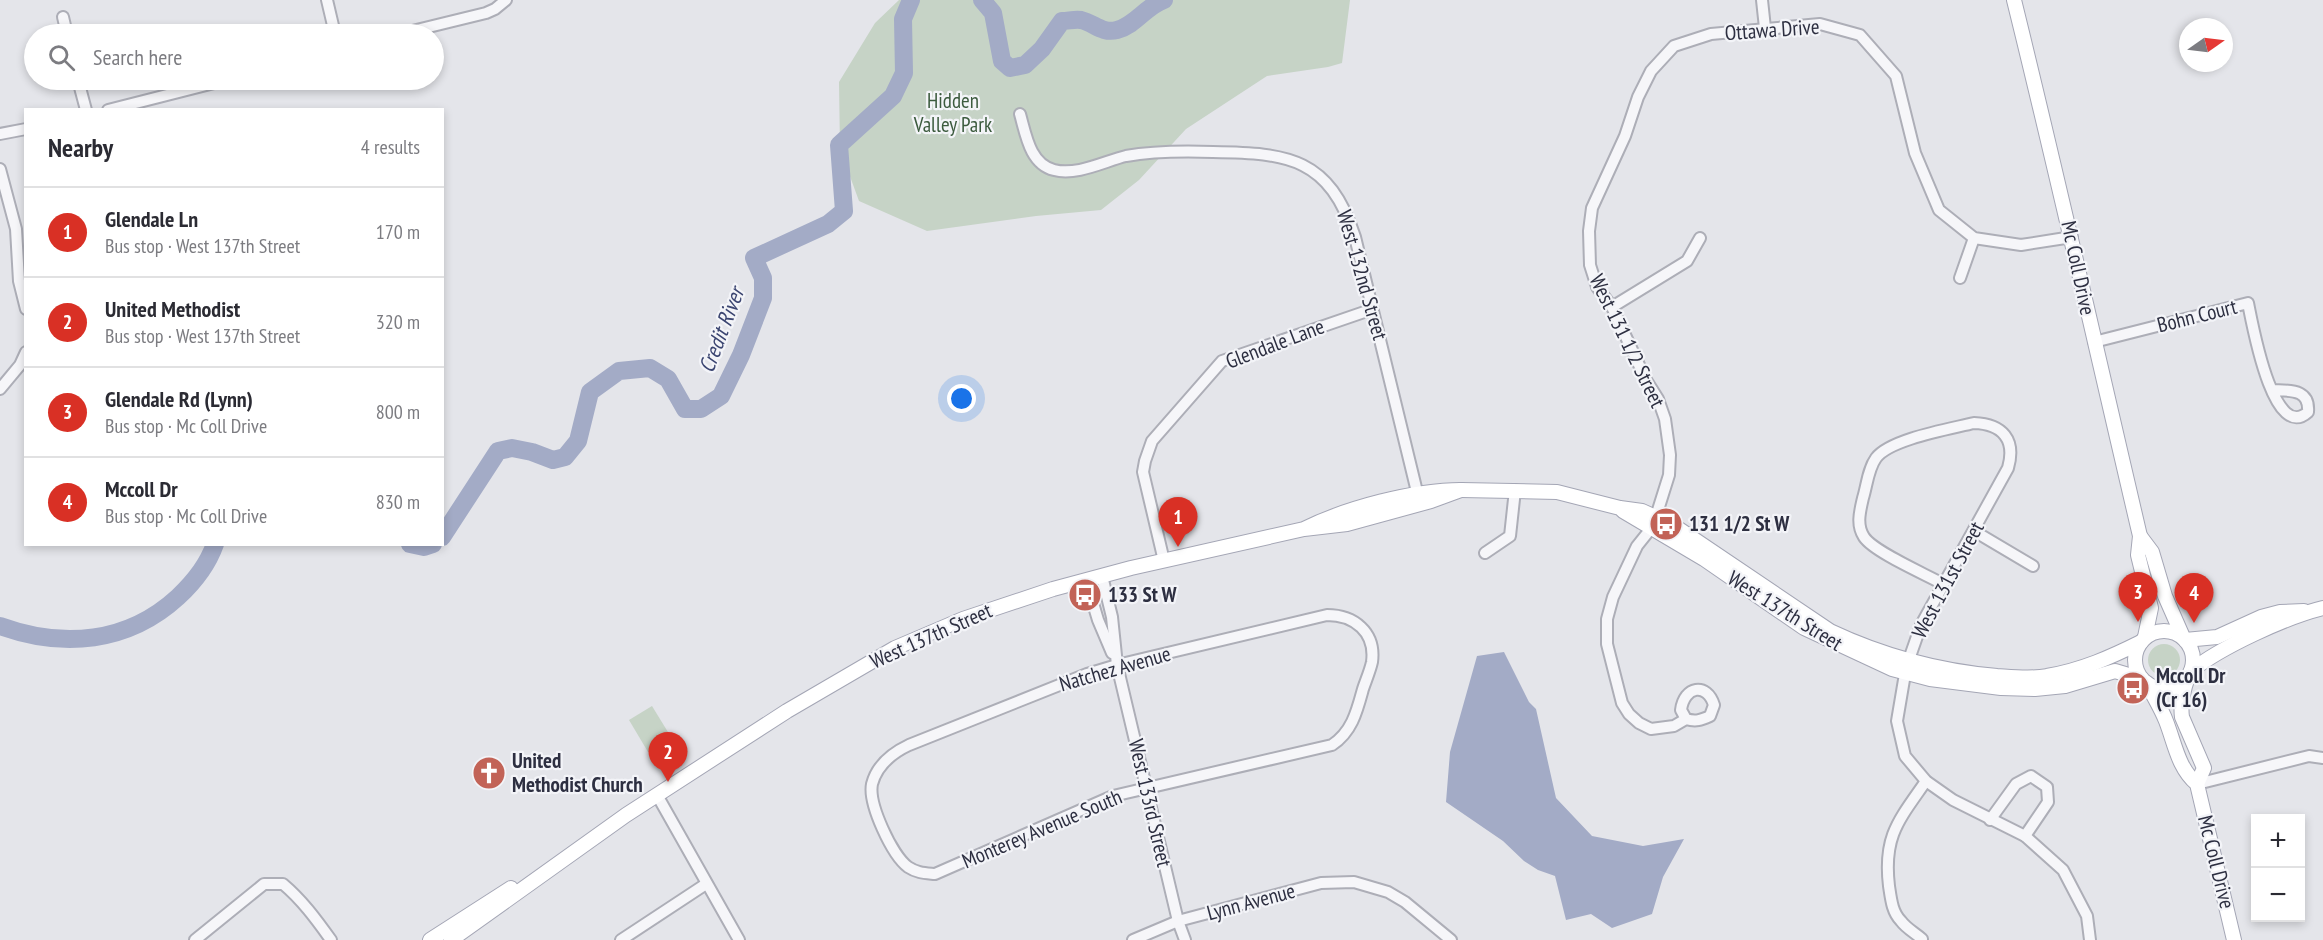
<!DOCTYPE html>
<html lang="en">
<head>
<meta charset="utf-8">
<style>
  :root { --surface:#fff; --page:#f7f7f7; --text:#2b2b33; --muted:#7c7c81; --line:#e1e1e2; --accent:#d93025 }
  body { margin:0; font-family:"PT Sans Narrow",sans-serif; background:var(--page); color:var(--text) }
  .controls { position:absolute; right:18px; bottom:18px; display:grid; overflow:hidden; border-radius:0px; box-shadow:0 3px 9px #0003 }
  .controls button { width:54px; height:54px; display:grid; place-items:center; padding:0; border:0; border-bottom:2px solid var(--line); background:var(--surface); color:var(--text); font:30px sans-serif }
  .compass { position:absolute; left:2179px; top:18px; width:54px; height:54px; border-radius:50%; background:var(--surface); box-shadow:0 3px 9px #0003; rotate:76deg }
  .you { position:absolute; left:962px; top:399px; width:21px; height:21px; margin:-15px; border:4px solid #fff; border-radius:50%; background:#1a73e8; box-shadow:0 0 0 9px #1a73e833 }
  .badge { display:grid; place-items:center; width:39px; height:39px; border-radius:50%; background:var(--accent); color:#fff; font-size:20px; font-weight:700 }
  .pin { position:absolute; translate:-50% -50px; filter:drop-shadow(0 2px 3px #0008) }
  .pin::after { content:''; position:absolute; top:32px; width:21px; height:18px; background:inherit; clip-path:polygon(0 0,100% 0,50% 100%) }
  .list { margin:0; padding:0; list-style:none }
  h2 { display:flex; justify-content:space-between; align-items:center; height:78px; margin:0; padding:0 24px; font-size:26px }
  h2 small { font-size:20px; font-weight:400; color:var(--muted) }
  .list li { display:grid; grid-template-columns:39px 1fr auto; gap:18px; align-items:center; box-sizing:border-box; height:90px; padding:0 24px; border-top:2px solid var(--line) }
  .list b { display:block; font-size:22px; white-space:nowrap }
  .list p { margin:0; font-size:20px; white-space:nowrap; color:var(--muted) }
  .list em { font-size:20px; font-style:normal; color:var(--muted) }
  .icon { flex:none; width:33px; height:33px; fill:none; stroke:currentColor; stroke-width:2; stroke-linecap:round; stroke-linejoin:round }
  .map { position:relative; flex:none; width:2323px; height:940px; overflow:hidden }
  .search { position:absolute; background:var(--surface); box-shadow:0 3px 9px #0003; left:24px; top:24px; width:420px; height:66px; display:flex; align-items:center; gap:15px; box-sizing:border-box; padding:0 21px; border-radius:33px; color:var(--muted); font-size:22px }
  .panel { position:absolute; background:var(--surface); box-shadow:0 3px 9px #0003; left:24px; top:108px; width:420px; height:438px; border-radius:0px }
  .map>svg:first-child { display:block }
  .green { fill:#c6d3c6 }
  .water { fill:#a3abc6 }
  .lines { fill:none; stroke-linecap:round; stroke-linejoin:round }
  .river { stroke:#a3abc6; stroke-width:18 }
  .minor-casing { stroke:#adaeb7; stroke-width:14 }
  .major-casing { stroke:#a4a6b5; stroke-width:16 }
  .minor { stroke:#f6f6f9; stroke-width:10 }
  .major { stroke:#fff; stroke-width:14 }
  .labels { text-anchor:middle; stroke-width:4.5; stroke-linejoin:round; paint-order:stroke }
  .street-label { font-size:21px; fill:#2d2f41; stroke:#f3f4f8 }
  .park-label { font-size:21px; fill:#3c5b3e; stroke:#f3f4f8 }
  .poi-label { font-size:21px; font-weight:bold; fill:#2d2f41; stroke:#f3f4f8; text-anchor:start }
  .water-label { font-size:22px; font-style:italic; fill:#3b4571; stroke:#f3f4f8 }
</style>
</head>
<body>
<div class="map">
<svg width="2323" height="940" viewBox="0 0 2323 940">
  <rect width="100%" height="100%" fill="#e4e5ea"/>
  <g class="green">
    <polygon points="899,0 1350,0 1342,63 1328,67 1267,76 1186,129 1139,180 1101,210 1036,216 927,231 859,201 840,149 839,82 875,23"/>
    <circle cx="2164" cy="660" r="16"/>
    <polygon points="652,706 671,737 648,752 629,720"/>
  </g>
  <polygon class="water" points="1504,652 1529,702 1536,709 1556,798 1592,836 1643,846 1684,839 1663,877 1652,914 1612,928 1591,914 1566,920 1555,876 1538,870 1524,861 1503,841 1446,802 1450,752 1477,656"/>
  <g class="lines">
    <g class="river">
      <path d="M982,0l11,13 9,48 8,7 15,-3 17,-16 20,-28c6,0 13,-2 19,-1 13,3 21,14 36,10 19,-5 29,-24 47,-30"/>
      <polyline points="442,537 498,451 512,448 532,452 553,460 565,457 578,441 590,392 619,371 650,368 668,379 685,409 701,409 721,396 741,355 763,298 763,278 754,258 828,224 844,211 839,145 893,96 904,73 903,19 911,0"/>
      <polyline points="410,544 424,547 433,544"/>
      <path d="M0,626c63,23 128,17 178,-29 15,-14 30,-33 37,-53"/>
    </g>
    <defs>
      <g id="minor">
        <polyline points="327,0 335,34"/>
        <polyline points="1762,0 1765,28"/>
        <polyline points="63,17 67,34"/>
        <polyline points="400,34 486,13 495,9 506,0"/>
        <polyline points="78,80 86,110"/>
        <polyline points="108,110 226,80"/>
        <path d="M1020,114c6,21 10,50 34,56 23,6 51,-9 72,-14 28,-5 58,-5 87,-4 76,1 116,6 142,85l64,263"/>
        <polyline points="0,134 26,129"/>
        <polyline points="0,169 16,229 19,281 26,309"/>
        <polyline points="1960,278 1974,238"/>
        <polyline points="1612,307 1687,261 1700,238"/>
        <path d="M2094,342l154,-39c4,19 25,141 60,109 2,-24 -19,-21 -36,-22"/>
        <polyline points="0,389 20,365 26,352"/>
        <polyline points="1974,531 2033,566"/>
        <polyline points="1485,553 1510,536 1515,490"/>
        <polyline points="1164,561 1143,472 1145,461 1152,441 1222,361 1373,309"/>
        <polyline points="1102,576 1112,617 1117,665 1178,921 1185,940"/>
        <polyline points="1086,580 1098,620 1112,653"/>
        <path d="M1943,584c-18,-10 -69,-32 -79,-47 -8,-12 -4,-26 -1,-39 4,-13 5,-29 13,-40 14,-19 74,-29 98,-35 29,1 42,17 34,45l-87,157 -15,43 -9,53 8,35 21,25 27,19 72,36 38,34 24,46 3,24"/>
        <path d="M1327,615c27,0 49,17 45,47 -2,9 -6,18 -9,27 -6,22 -11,43 -31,56l-219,51 -178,78c-10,-1 -18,-1 -27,-7 -16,-12 -40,-63 -36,-83 5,-19 20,-31 37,-39l178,-71 30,-9z"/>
        <path d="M1686,719l-5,-9c3,-24 26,-28 33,-5l-4,11c-9,4 -14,6 -24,3l-12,7 -23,3 -12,-6 -10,-9 -7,-11 -15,-59v-25l6,-22 24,-51 16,-20 16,-51 1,-20 -5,-36 -7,-20 -12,-19 -34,-73 -15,-20 -7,-22 -1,-34 3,-23 33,-72 13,-39 13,-26 23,-25 37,-12 109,-10 40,11 36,41 19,77 24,57 35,28 47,7 51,-8"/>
        <polyline points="2197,784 2309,756 2323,758"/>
        <polyline points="657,795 739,940"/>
        <polyline points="1990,820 2016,784 2031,776 2047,787 2048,802 2025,836"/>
        <path d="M1922,939c-7,-6 -16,-11 -21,-18 -9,-9 -10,-22 -12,-35 -6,-50 10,-66 37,-105"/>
        <path d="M195,940l69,-56h19c19,16 33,35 48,56"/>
        <polyline points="621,940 706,884"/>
        <polyline points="1133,940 1178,921 1321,883 1354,882 1388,892 1405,902 1451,940"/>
      </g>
      <g id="major">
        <path d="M2014,0c44,178 84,357 126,536l-2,19 13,53 -6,29"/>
        <path d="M1461,490l96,2 63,16 22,3 31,14 157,106c53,25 109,40 167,45 16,1 35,3 50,0 35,-6 64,-19 94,-34"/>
        <polyline points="1623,511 1704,559 1804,628 1892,669 1930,679 2001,688 2035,689 2065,686 2115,671 2142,679"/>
        <polyline points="2140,536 2152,552 2165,596 2183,637"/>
        <circle cx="2164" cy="660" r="29"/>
        <polyline points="2185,640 2217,637 2261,617 2280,612 2304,611"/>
        <path d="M2191,671c30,-24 95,-54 132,-63"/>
        <path d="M2188,677c-5,14 -8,26 -6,40l22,51 -7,16"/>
        <path d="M2147,683c6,13 14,25 19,38 9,23 12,47 31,63l37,156"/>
        <polyline points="430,940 511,888"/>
        <path d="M451,940l175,-125 161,-104 108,-63 68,-29 90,-30 78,-21 173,-39 43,-5 84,-23 30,-11c-47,0 -115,18 -157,39"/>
      </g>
    </defs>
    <use href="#minor" class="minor-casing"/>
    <use href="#major" class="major-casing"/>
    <use href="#minor" class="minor"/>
    <use href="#major" class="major"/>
  </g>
  <defs>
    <symbol id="bus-disc" viewBox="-11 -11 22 22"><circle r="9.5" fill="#c26357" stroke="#f3f4f8"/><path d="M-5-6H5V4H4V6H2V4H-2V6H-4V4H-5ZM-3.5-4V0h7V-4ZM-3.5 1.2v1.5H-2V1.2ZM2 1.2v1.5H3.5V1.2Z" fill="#fff"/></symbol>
    <symbol id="church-disc" viewBox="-11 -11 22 22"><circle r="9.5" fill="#c26357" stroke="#f3f4f8"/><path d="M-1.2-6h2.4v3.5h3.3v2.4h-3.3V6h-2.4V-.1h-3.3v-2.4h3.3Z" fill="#fff"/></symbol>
  </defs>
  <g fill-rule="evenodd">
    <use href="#bus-disc" x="1647" y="505" width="38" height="38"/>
    <use href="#bus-disc" x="1066" y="576" width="38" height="38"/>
    <use href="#bus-disc" x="2114" y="669" width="38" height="38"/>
    <use href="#church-disc" x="470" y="754" width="38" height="38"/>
  </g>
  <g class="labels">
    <g class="street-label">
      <text transform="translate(1772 30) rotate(-4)" y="7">Ottawa Drive</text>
      <text transform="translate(2078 268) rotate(78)" y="7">Mc Coll Drive</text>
      <text transform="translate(1362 275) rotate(74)" y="7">West 132nd Street</text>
      <text transform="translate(2197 316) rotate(-14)" y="7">Bohn Court</text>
      <text transform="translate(1627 341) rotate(64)" y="7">West 131 1/2 Street</text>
      <text transform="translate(1275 344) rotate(-21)" y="7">Glendale Lane</text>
      <text transform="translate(1948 580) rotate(-62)" y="7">West 131st Street</text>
      <text transform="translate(1785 611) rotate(32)" y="7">West 137th Street</text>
      <text transform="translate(931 636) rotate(-24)" y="7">West 137th Street</text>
      <text transform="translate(1115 669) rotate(-16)" y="7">Natchez Avenue</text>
      <text transform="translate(1150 803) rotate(77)" y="7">West 133rd Street</text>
      <text transform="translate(1042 829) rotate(-23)" y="7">Monterey Avenue South</text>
      <text transform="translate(2216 862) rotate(76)" y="7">Mc Coll Drive</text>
      <text transform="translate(1251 902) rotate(-15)" y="7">Lynn Avenue</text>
    </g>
    <g class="park-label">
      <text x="953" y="108">Hidden<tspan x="953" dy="24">Valley Park</tspan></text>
    </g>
    <g class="poi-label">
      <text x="1689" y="531">131 1/2 St W</text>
      <text x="1108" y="602">133 St W</text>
      <text x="2156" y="683">Mccoll Dr<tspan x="2156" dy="24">(Cr 16)</tspan></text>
      <text x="512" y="768">United<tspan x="512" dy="24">Methodist Church</tspan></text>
    </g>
    <g class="water-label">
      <text transform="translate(721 330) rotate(-69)" y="8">Credit River</text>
    </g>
  </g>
</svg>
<div class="controls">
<button>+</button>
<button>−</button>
</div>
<svg class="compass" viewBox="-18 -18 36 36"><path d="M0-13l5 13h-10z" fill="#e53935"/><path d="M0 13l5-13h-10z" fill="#7c7c81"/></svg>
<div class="you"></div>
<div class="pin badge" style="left:1178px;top:547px">1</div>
<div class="pin badge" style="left:668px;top:782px">2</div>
<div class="pin badge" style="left:2138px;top:622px">3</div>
<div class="pin badge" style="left:2194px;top:623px">4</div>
<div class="search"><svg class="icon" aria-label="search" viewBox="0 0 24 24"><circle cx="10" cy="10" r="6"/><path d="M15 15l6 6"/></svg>Search here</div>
<section class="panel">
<h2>Nearby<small>4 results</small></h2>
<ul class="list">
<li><span class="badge">1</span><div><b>Glendale Ln</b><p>Bus stop · West 137th Street</p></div><em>170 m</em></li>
<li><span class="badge">2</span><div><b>United Methodist</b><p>Bus stop · West 137th Street</p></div><em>320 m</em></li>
<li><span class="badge">3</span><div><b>Glendale Rd (Lynn)</b><p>Bus stop · Mc Coll Drive</p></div><em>800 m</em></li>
<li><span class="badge">4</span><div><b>Mccoll Dr</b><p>Bus stop · Mc Coll Drive</p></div><em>830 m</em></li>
</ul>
</section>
</div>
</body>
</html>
